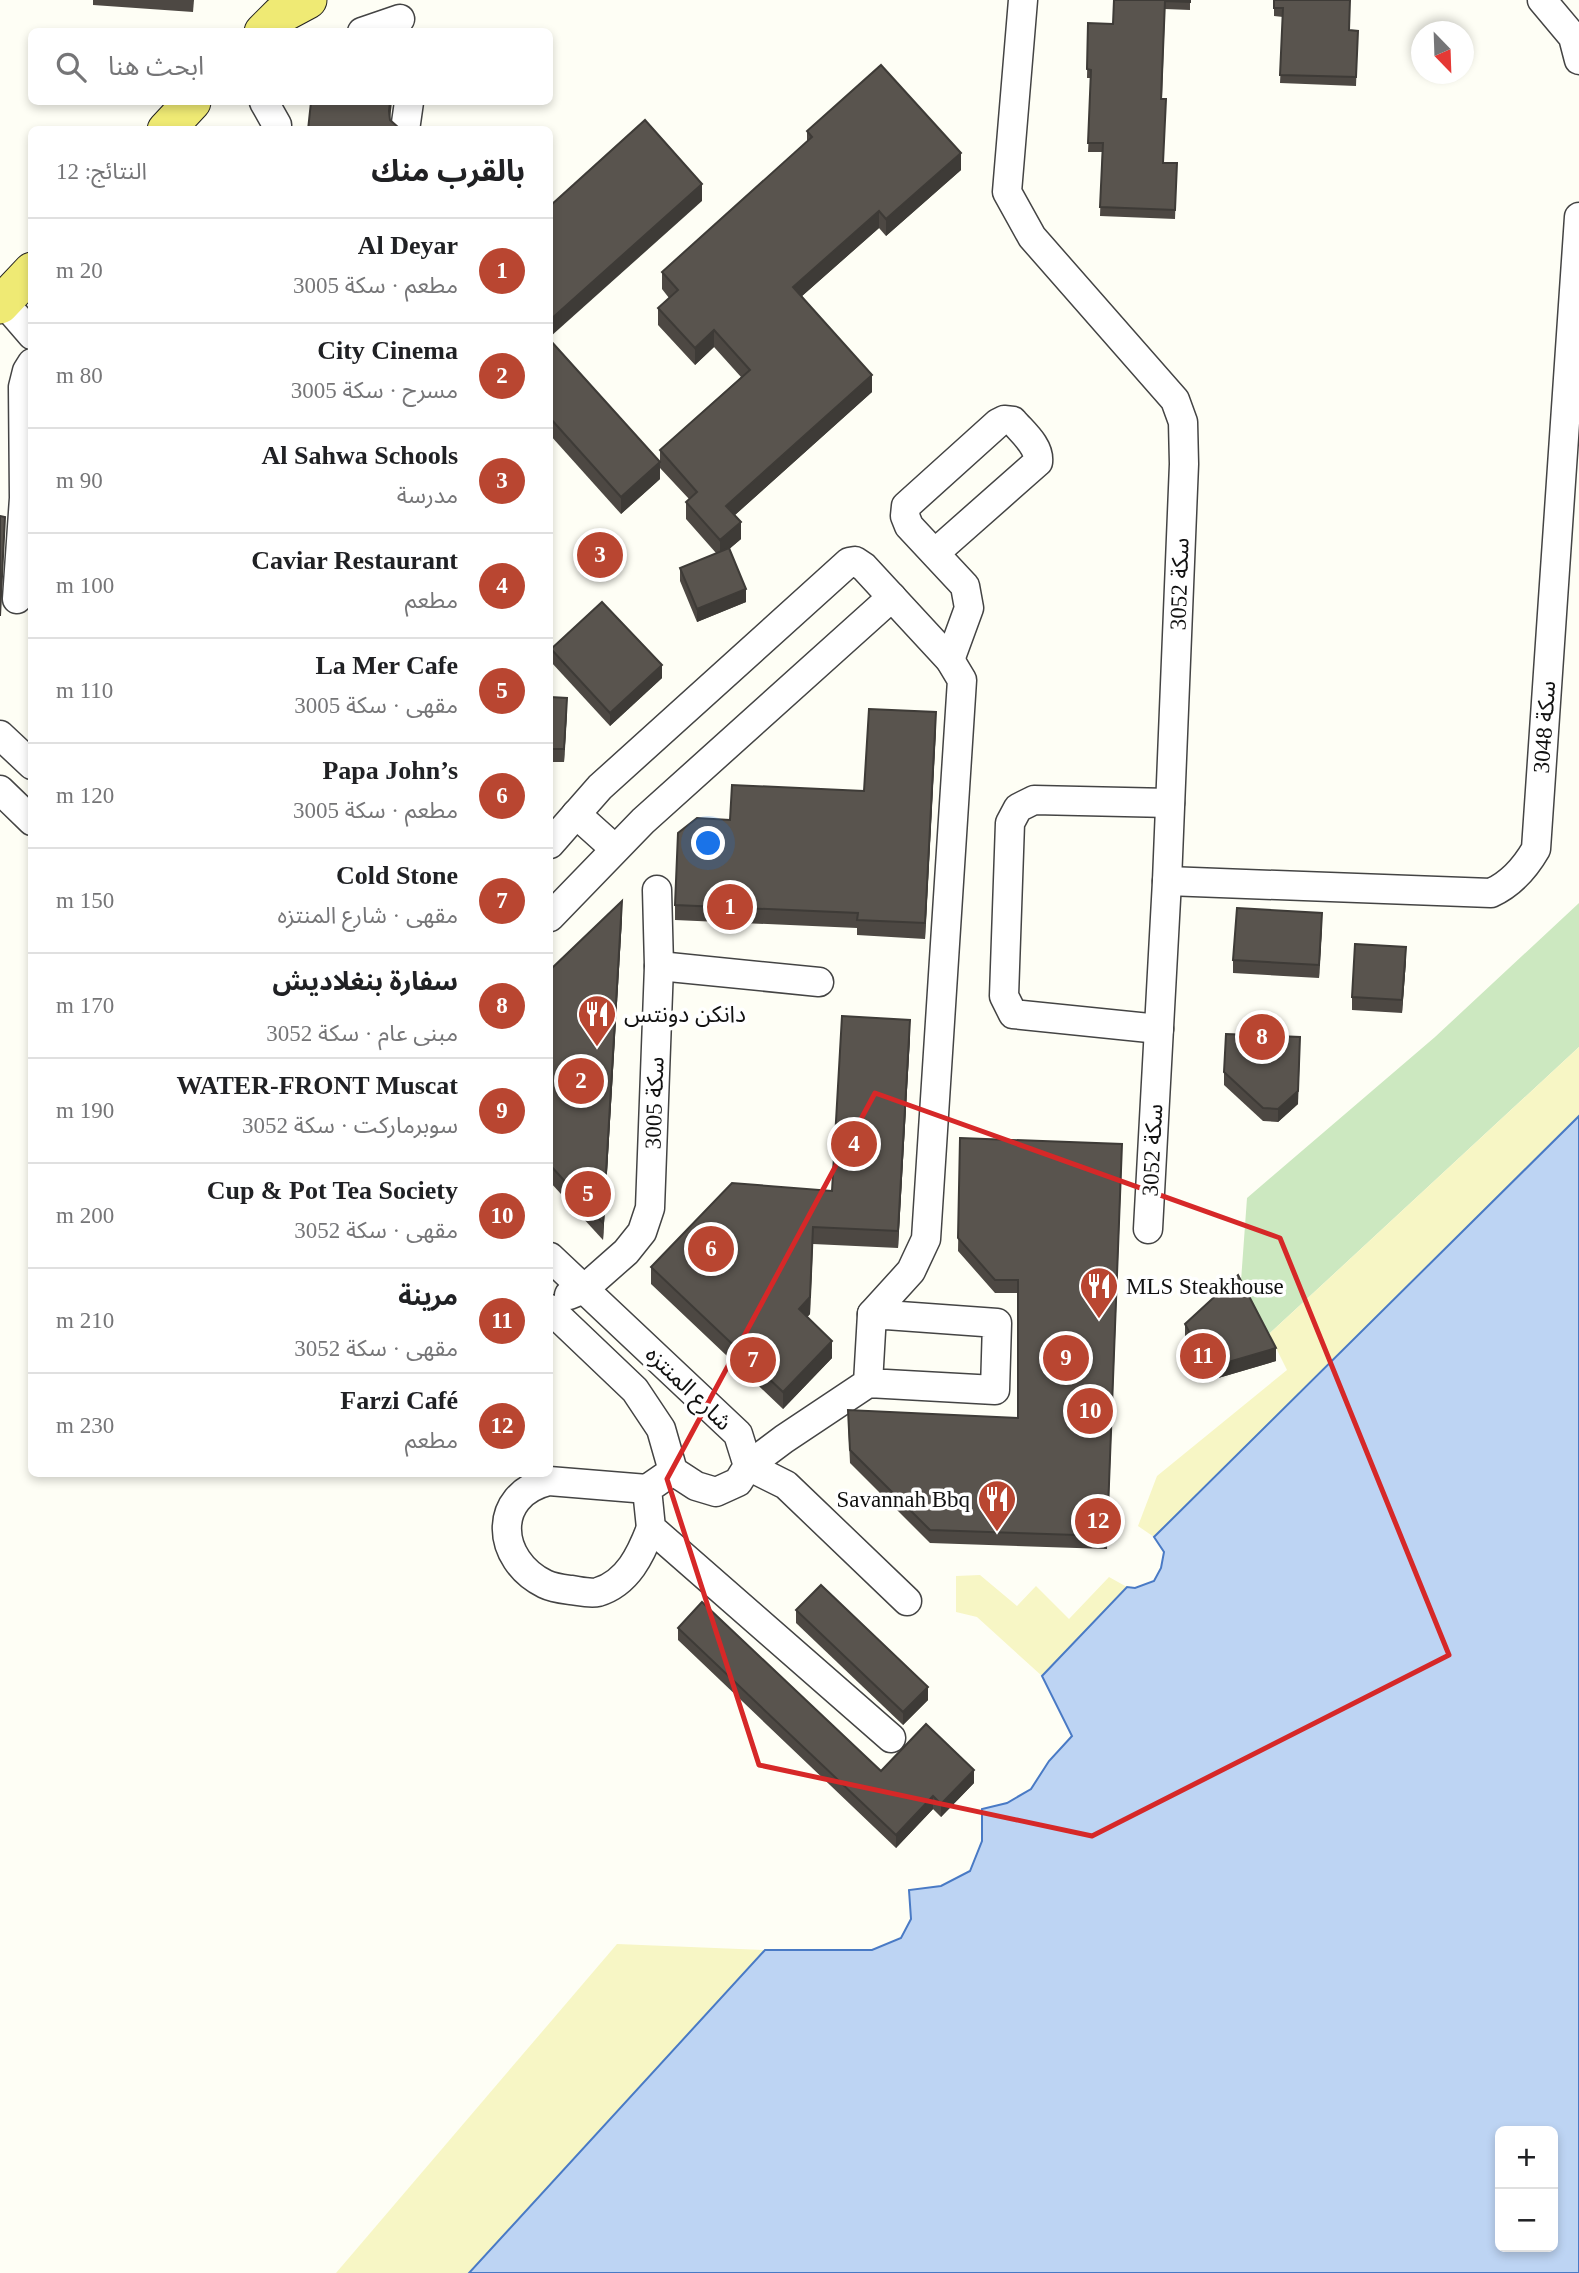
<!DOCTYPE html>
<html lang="ar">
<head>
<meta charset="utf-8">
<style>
  :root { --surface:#fff; --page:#f6f6f6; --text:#202124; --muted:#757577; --line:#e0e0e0; --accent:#b94631 }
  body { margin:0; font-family:"Times New Roman","Noto Sans Arabic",serif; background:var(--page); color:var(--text); direction:rtl }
  .controls { position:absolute; right:21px; bottom:21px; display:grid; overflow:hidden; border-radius:10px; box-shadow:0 4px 10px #0003 }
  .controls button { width:63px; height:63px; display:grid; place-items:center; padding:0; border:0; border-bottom:2px solid var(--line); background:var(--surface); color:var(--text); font:35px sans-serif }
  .compass { position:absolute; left:1411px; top:21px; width:63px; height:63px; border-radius:50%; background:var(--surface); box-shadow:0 4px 10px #0003; rotate:157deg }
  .you { position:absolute; left:709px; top:844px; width:24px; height:24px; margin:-18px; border:5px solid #fff; border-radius:50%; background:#1a73e8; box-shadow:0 0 0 10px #1a73e833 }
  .badge { display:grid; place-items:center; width:46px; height:46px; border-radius:50%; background:var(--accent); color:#fff; font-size:23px; font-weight:700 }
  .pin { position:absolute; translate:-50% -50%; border:4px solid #fff; box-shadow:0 2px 7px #0006 }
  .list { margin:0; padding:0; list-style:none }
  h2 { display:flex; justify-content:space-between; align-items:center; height:91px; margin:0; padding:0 28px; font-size:30px }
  h2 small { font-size:23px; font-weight:400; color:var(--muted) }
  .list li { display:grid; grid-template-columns:46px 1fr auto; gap:21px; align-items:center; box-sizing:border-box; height:105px; padding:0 28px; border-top:2px solid var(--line) }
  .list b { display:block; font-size:26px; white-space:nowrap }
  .list p { margin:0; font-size:23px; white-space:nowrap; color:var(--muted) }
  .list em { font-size:23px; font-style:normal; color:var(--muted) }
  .icon { flex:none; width:38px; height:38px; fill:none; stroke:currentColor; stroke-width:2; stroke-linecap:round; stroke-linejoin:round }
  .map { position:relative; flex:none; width:1579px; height:2273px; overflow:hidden; direction:ltr }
  .search { position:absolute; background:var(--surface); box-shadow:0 4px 10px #0003; left:28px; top:28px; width:525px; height:77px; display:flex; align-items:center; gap:18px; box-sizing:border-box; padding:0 24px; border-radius:10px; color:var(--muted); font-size:26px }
  .panel { position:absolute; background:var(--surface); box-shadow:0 4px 10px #0003; left:28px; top:126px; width:525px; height:1351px; border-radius:10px; direction:rtl }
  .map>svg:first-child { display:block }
  .green { fill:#cce8c0 }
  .sand { fill:#f7f6c5 }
  .water { fill:#bdd4f3; stroke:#497ac5; stroke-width:2; fill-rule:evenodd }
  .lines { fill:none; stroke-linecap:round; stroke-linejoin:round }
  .minor-casing { stroke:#444; stroke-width:31 }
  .major-casing { stroke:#222; stroke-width:39 }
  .minor { stroke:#fff; stroke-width:28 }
  .major { stroke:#efea74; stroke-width:37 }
  .wall { fill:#4d4843 }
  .shaded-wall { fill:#3e3b37 }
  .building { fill:#59544e; stroke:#3e3b37; stroke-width:2 }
  .marked { fill:none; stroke:#d62828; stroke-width:5; stroke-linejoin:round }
  .labels { text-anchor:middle; stroke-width:7; stroke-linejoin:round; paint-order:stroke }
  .street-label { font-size:23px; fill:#111; stroke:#fff }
  .poi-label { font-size:23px; fill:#111; stroke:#fff; text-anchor:start }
</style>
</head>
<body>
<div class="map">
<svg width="1579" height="2273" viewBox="0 0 1579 2273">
  <rect width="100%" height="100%" fill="#fefef5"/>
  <polygon class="green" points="1579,903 1579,1047 1269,1334 1241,1281 1247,1198 1435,1037"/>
  <g class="sand">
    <polygon points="1579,1047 1579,1116 1154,1537 1138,1526 1157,1476 1287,1370 1269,1334"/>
    <polygon points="980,1575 1017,1606 1036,1586 1069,1619 1109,1577 1127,1587 1042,1676 977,1617 956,1612 956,1576"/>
    <polygon points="617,1944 765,1950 469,2273 336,2273"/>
  </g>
  <path class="water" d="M1579,1116v1157h-1110l296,-323h107l29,-12 10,-19 -2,-29 32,-4 29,-15 12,-30v-32l25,-6 24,-14 18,-28 23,-25 -30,-60 85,-89 8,1 19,-7 7,-13 3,-16 -10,-15zM1500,2131h53v116h-53z"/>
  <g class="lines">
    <defs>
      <g id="minor">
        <polyline points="1023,0 1007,192 1032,237 1175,400 1183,422 1184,464 1167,881 1148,1229"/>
        <polyline points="1542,0 1573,37 1579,60"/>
        <polyline points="362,32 400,19"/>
        <polyline points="264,102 277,125 276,130"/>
        <polyline points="405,130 409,102"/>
        <polyline points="0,298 32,335"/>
        <path d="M935,553l103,-91c2,-16 -16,-30 -25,-41l-9,-1 -6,3 -92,83 -1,10 4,10 56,60 4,22 -19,52"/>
        <polyline points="17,599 24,498 23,387 27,371 32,363"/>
        <polyline points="0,735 32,765"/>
        <polyline points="0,790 32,821"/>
        <polyline points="576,814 615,849"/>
        <polyline points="550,844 600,787 849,562 855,561 864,567 950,660 962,680 926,1239 911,1271 872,1314"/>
        <path d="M1167,881l324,12c20,-9 34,-25 45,-44l43,-632"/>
        <polyline points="550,917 643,821 892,597"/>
        <polyline points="659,966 819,982"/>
        <polyline points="1159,1029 1013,1014 1004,996 1010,823 1018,808 1034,800 1170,803"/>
        <polyline points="550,1257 738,1434 748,1466 738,1482 716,1492 696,1486 673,1471 661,1429 635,1390 550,1309"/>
        <polyline points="569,1295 584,1289 626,1252 642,1232 650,1208 659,966 657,890"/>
        <polyline points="868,1383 872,1314 997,1323 995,1390 868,1383 784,1439 748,1466 786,1485 907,1601"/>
        <polyline points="673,1471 647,1489 651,1528 891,1738"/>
        <path d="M647,1489l-98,-8c-58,14 -53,79 -4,103 8,4 18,5 26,6 8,1 19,4 27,2 30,-9 43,-38 53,-64"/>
      </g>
      <g id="major">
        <polyline points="263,32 280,15 308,0"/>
        <polyline points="166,130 192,102"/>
        <polyline points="0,305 32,271"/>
      </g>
    </defs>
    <use href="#minor" class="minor-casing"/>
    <use href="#major" class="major-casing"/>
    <use href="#minor" class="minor"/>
    <use href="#major" class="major"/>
  </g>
  <g class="wall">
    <polygon points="93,0 194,0 193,12 93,5"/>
    <polygon points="1114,0 1190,0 1190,10 1165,9 1162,99 1163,163 1177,163 1175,219 1100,216 1102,152 1088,152 1091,78 1087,78 1088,23 1113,24"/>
    <polygon points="1274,0 1349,30 1358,31 1356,86 1280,83 1283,17 1274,16"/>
    <polygon points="807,131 961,170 886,236 879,228 802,296 872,392 735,515 741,539 729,549 746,602 697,622 680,581 680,568 716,553 686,519 686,502 689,499 660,468 660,450 741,377 714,347 695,365 658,325 658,308 669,298 662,289 662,272 807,142"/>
    <polygon points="550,340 660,479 621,514 550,435"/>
    <polygon points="551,649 662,678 610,726 551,662"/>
    <polygon points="550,697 567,711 564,762 550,762"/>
    <polygon points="936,728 925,939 857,935 857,928 675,920 675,905 730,820 864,791"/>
    <polygon points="622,918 603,1240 550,1182 550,970"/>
    <polygon points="1322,926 1319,978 1233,973 1233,960"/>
    <polygon points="1406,960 1402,1013 1352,1010 1352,997"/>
    <polygon points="910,1037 898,1248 813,1244 810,1314 807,1317 832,1358 783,1409 651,1284 651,1267 832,1191"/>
    <polygon points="1224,1072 1298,1104 1278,1122 1263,1121 1224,1085"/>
    <polygon points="960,1138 1122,1157 1107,1549 930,1543 850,1463 848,1423 1018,1418 1018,1293 995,1293 958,1251"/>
    <polygon points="1185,1324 1276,1361 1208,1381 1185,1337"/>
    <polygon points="796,1610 928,1700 903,1725 796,1623"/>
    <polygon points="678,1628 881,1771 974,1783 941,1817 933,1809 896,1848 678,1640"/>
  </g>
  <g class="shaded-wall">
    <polygon points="390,102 392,102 389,128 389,111"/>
    <polygon points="961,153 961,170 886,236 886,219"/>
    <polygon points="702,184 702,201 550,337 550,320"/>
    <polygon points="879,211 879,228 793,304 793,287"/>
    <polygon points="714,330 714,347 695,365 695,348"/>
    <polygon points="872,375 872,392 726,523 726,506"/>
    <polygon points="660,462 660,479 621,514 621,497"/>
    <polygon points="741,522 741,539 720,557 720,540"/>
    <polygon points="746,589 746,602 697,622 697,609"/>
    <polygon points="662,665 662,678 610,726 610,713"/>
    <polygon points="567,698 567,711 564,762 564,749"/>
    <polygon points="936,712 936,728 925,939 925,923"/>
    <polygon points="622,901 622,918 603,1240 603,1223"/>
    <polygon points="1322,913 1322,926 1319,978 1319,965"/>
    <polygon points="1406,947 1406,960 1402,1013 1402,1000"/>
    <polygon points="910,1020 910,1037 898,1248 898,1231"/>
    <polygon points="1300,1050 1298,1104 1278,1122 1278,1109"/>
    <polygon points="813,1227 810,1314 799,1326 799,1309"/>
    <polygon points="832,1341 832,1358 783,1409 783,1392"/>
    <polygon points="1276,1348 1276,1361 1208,1381 1208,1368"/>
    <polygon points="928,1687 928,1700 903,1725 903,1712"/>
    <polygon points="974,1770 974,1783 941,1817 941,1804"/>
    <polygon points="933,1796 933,1809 896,1848 896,1835"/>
  </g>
  <g class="building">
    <polygon points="1114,0 1190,0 1190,2 1165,1 1161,99 1166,99 1163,163 1177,163 1175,210 1100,207 1103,143 1088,143 1091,70 1087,69 1088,23 1113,24"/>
    <polygon points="1274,0 1350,0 1349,30 1358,31 1356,77 1280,75 1283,8 1274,8"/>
    <polygon points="881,65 961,153 886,219 879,211 793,287 872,375 726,506 741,522 720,540 686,502 697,492 660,450 750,370 714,330 695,348 658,308 678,290 662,272 812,137 807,131"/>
    <polygon points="311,102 390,102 389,111 390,120 399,128 398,130 308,130"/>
    <polygon points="645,120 702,184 550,320 550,206"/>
    <polygon points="550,340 660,462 621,497 550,418"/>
    <polygon points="0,516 5,517 0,616"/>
    <polygon points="729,548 746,589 697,609 680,568"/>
    <polygon points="602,602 662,665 610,713 551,649"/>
    <polygon points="550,697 567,698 564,749 550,749"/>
    <polygon points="869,709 936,712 925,923 857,920 858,913 675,905 678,833 697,818 730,820 732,785 864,791"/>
    <polygon points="622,901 603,1223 550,1165 550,970"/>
    <polygon points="1237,908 1322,913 1319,965 1233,960"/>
    <polygon points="1355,944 1406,947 1402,1000 1352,997"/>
    <polygon points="842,1016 910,1020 898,1231 813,1227 810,1297 799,1309 832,1341 783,1392 651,1267 732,1183 832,1191"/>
    <polygon points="1226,1034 1300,1037 1298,1091 1278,1109 1263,1108 1224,1072"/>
    <polygon points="960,1138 1122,1144 1107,1536 930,1530 850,1450 848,1410 1018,1418 1018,1280 995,1280 958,1238"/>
    <polygon points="1238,1275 1276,1348 1208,1368 1185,1324"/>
    <polygon points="821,1585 928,1687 903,1712 796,1610"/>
    <polygon points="702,1602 881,1771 926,1724 974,1770 941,1804 933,1796 896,1835 678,1628"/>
  </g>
  <path class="marked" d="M875,1093l405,145 169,417 -357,181 -333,-71 -92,-286z"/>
  <defs>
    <symbol id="restaurant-pin" viewBox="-11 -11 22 30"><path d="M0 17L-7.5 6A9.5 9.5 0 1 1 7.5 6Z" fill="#b94631" stroke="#fff"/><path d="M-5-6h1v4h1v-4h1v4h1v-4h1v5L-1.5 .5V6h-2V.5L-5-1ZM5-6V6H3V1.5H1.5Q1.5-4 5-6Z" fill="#fff"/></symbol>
  </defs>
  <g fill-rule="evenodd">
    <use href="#restaurant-pin" x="575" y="992" width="44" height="60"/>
    <use href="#restaurant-pin" x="1077" y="1264" width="44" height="60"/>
    <use href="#restaurant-pin" x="975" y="1477" width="44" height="60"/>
  </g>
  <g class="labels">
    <g class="street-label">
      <text transform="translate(1179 584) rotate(-88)" y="8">سكة 3052</text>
      <text transform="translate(1544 727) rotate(-86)" y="8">سكة 3048</text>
      <text transform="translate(654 1103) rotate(-88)" y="8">سكة 3005</text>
      <text transform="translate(1152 1150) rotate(-87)" y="8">سكة 3052</text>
      <text transform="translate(689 1388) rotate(44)" y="8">شارع المنتزه</text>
    </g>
    <g class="poi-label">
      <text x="624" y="1022">دانكن دونتس</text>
      <text x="1126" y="1294">MLS Steakhouse</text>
      <text x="970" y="1507" text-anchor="end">Savannah Bbq</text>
    </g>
  </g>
</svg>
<div class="controls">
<button>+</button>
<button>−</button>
</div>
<svg class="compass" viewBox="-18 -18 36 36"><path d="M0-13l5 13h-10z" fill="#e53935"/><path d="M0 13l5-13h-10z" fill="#757577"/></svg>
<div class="you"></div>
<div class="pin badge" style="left:730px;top:907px">1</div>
<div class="pin badge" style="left:581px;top:1081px">2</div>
<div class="pin badge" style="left:600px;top:555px">3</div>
<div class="pin badge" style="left:854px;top:1144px">4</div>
<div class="pin badge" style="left:588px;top:1194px">5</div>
<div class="pin badge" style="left:711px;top:1249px">6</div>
<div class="pin badge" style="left:753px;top:1360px">7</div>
<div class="pin badge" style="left:1262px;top:1037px">8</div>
<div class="pin badge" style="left:1066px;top:1358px">9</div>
<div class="pin badge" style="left:1090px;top:1411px">10</div>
<div class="pin badge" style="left:1203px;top:1356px">11</div>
<div class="pin badge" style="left:1098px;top:1521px">12</div>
<div class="search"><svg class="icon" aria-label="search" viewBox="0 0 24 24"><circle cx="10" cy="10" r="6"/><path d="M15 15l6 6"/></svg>ابحث هنا</div>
<section class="panel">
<h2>بالقرب منك<small>النتائج: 12</small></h2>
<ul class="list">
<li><span class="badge">1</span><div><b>Al Deyar</b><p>مطعم · سكة 3005</p></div><em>20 m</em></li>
<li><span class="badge">2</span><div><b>City Cinema</b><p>مسرح · سكة 3005</p></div><em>80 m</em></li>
<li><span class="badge">3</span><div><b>Al Sahwa Schools</b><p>مدرسة</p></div><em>90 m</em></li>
<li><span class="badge">4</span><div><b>Caviar Restaurant</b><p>مطعم</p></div><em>100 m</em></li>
<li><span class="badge">5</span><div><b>La Mer Cafe</b><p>مقهى · سكة 3005</p></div><em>110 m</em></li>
<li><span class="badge">6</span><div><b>Papa John’s</b><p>مطعم · سكة 3005</p></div><em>120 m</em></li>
<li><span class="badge">7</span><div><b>Cold Stone</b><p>مقهى · شارع المنتزه</p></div><em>150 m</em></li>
<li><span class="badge">8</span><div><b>سفارة بنغلاديش</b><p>مبنى عام · سكة 3052</p></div><em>170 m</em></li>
<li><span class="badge">9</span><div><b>WATER-FRONT Muscat</b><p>سوبرماركت · سكة 3052</p></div><em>190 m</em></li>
<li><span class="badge">10</span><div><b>Cup &amp; Pot Tea Society</b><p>مقهى · سكة 3052</p></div><em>200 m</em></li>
<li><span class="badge">11</span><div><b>مرينة</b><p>مقهى · سكة 3052</p></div><em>210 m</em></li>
<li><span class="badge">12</span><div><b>Farzi Café</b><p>مطعم</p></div><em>230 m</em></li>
</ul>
</section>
</div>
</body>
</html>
